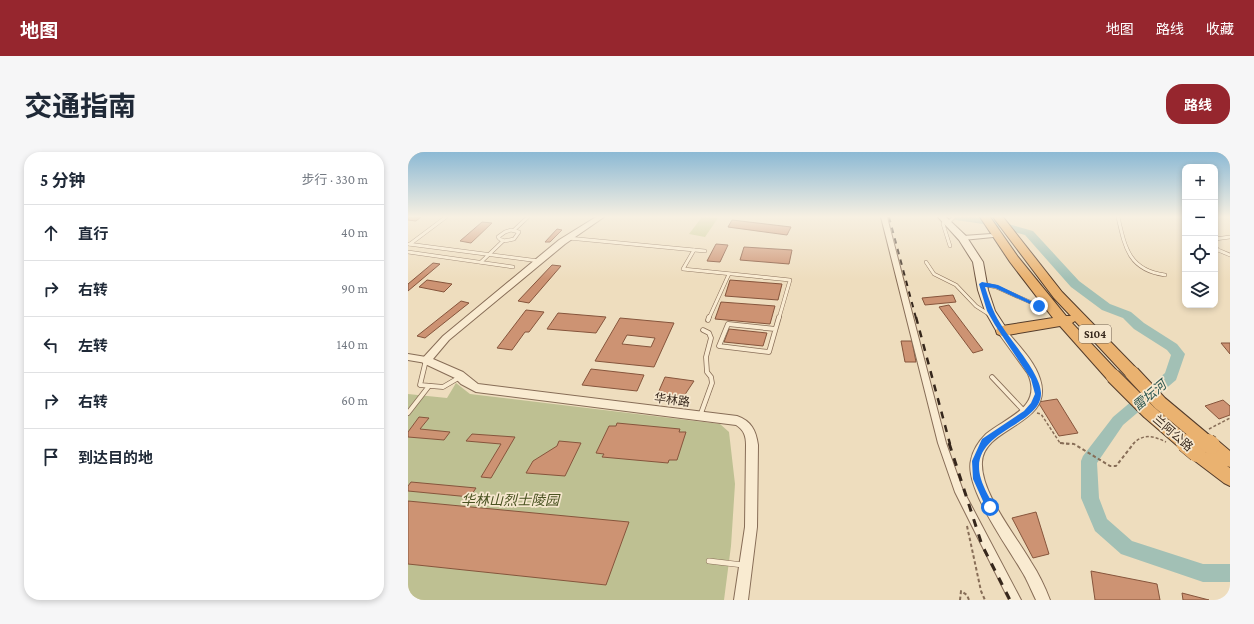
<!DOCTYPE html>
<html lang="zh">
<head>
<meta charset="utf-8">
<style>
  :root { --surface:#fff; --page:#f6f6f7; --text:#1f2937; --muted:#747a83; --line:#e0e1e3; --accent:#96262e }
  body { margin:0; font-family:"Crimson Pro","Noto Sans SC",serif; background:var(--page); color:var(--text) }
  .controls { position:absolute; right:12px; top:12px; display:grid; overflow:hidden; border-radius:8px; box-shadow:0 2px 6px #0003 }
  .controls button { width:36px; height:36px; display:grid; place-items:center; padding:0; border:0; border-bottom:1px solid var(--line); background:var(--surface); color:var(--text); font:20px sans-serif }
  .stop { position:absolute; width:12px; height:12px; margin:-9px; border:3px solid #1a73e8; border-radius:50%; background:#fff }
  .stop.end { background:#1a73e8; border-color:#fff; box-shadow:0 1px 4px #0008 }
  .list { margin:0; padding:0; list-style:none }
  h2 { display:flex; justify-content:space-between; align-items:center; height:52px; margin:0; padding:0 16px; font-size:17px }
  h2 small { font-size:13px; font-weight:400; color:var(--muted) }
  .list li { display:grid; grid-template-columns:26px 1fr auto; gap:12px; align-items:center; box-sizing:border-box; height:56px; padding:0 16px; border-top:1px solid var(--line) }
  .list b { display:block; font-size:15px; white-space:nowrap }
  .list em { font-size:13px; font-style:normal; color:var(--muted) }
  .icon { flex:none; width:22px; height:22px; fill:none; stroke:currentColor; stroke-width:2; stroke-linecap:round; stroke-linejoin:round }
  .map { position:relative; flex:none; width:822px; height:448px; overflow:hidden; border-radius:16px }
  header { display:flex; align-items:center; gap:24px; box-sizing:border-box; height:56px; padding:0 20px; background:var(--accent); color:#fff }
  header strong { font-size:19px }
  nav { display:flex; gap:22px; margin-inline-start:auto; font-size:14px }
  .intro { display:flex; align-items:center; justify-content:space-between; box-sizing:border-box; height:96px; padding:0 24px }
  h1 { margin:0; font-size:28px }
  .button { padding:10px 18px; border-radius:16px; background:var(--accent); color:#fff; font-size:14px; font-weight:700 }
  main { display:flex; gap:24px; padding:0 24px }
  aside { flex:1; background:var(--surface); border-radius:16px; box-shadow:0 2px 6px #0003 }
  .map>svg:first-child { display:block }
  .green { fill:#c9cc92 }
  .cemetery { fill:#bec092 }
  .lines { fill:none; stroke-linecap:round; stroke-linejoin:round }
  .river { fill:#a2c0b5; fill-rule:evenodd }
  .building { fill:#cd9373; stroke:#86553c; fill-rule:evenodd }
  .service-far2-casing { stroke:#876d57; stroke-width:4 }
  .service-far1-casing { stroke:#876d57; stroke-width:5.5 }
  .service-casing { stroke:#876d57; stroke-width:6 }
  .minor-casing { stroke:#876d57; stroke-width:2 }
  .tertiary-casing { stroke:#876d57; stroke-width:2 }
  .secondary-casing { stroke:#684e3a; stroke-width:2 }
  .trunk-casing { stroke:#543c2b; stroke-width:2 }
  .path-far1 { stroke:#876d57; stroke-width:1.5; stroke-dasharray:3 2; stroke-linecap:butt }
  .path { stroke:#876d57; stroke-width:2; stroke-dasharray:3.5 2.5; stroke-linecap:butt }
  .service-far2 { stroke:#f9ebd1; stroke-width:3 }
  .service-far1 { stroke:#f9ebd1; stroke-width:4 }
  .service { stroke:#f9ebd1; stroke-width:5 }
  .minor { fill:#f9ebd1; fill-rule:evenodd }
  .tertiary { fill:#f9ebd1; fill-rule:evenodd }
  .secondary { fill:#f9ebd1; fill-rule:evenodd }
  .trunk { fill:#eab270; fill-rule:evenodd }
  .rail-far2 { stroke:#36271c; stroke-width:2; stroke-dasharray:5.5 5.5; stroke-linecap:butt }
  .rail-far1 { stroke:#36271c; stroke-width:2.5; stroke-dasharray:7 7; stroke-linecap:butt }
  .rail { stroke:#36271c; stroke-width:3; stroke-dasharray:8 8; stroke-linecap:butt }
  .trunk-bridge-far1-casing { stroke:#543c2b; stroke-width:16; stroke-linecap:butt }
  .trunk-bridge-casing { stroke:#543c2b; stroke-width:19; stroke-linecap:butt }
  .trunk-bridge-far1 { stroke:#eab270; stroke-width:14 }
  .trunk-bridge { stroke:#eab270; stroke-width:18 }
  .route { fill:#1a73e8 }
  .labels { text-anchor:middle; stroke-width:3.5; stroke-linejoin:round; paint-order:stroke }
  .shield { fill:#f6e7ce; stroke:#706151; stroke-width:1 }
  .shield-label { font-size:11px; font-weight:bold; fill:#36271c }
  .street-label { font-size:12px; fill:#36271c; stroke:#f6e7ce }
  .water-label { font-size:13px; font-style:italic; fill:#2b5650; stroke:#f6e7ce }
  .near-park-label { font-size:14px; font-style:italic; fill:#4a5322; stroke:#f6e7ce }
</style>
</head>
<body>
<header>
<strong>地图</strong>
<nav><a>地图</a><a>路线</a><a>收藏</a></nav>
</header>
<div class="intro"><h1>交通指南</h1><a class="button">路线</a></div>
<main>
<aside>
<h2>5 分钟<small>步行 · 330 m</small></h2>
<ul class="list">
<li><svg class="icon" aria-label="ahead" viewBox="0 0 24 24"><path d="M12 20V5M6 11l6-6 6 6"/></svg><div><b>直行</b></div><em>40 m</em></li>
<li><svg class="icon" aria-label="right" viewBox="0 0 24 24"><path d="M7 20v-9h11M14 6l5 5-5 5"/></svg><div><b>右转</b></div><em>90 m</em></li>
<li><svg class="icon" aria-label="left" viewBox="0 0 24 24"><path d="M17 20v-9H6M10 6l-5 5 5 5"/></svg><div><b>左转</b></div><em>140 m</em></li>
<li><svg class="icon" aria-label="right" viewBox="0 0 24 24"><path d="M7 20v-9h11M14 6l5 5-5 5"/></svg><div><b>右转</b></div><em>60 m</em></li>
<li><svg class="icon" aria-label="arrive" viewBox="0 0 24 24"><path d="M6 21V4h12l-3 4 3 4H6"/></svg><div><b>到达目的地</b></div></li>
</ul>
</aside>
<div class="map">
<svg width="822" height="448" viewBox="0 0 822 448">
  <rect width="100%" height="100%" fill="#eeddbe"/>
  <polygon class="green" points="294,65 310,66 297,85 281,82"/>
  <polygon class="cemetery" points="48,231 62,242 312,272 321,280 327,332 323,394 316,448 0,448 0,242 39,246"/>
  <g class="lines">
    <polygon class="river" points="543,65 566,65 583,67 625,79 671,129 702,152 723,160 736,171 769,192 777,202 768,228 715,273 689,311 691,346 699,367 724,389 795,412 822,412 822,430 795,430 713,402 687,379 673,346 673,309 675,304 705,265 757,221 763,203 759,198 726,177 715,166 694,158 663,135 617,83 582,73 548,68"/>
  </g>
  <g class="building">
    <polygon points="0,65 13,65 8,69 0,68"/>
    <polygon points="324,68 383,75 379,83 320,75"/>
    <polygon points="74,70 84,71 63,91 52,89"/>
    <polygon points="149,77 154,78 142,90 137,90"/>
    <polygon points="308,92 320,93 312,110 299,109"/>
    <polygon points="336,95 384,98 381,112 332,108"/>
    <polygon points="25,111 32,112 0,139 0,132"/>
    <polygon points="144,113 153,114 121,151 110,149"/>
    <polygon points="19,128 44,132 36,140 11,135"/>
    <polygon points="322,128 374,132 370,148 317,144"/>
    <polygon points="545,143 548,150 517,153 514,146"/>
    <polygon points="53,149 61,151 17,186 9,184"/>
    <polygon points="313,150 367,154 362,172 307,167"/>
    <polygon points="541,153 575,198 565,201 531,155"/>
    <polygon points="118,158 136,160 121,180 117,180 104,198 89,196"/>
    <polygon points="150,161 198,165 188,181 139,177"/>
    <path d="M212,166l54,5 -20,44 -59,-6zM219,183l28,3 -4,9 -29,-3z"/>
    <polygon points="321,177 359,181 355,194 316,190"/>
    <polygon points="493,189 504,189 508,210 497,210"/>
    <polygon points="813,191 822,191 822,202"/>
    <polygon points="183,217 236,223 229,239 174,233"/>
    <polygon points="257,225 286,229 270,253 247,248"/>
    <polygon points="649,247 670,281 651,284 630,250"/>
    <polygon points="815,248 822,254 822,263 811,267 797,254"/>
    <polygon points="11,265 21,266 12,277 42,280 36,288 0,285 0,280"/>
    <polygon points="209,271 272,277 271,280 278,280 269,308 261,308 260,311 194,305 196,302 188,301 201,274 208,274"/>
    <polygon points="64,282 107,285 83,326 73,325 93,292 58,289"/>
    <polygon points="151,289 173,291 157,324 118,321 125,309 149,294"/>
    <polygon points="3,330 68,336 62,345 0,339 0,334"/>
    <polygon points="0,349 221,370 198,433 0,412"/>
    <polygon points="628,360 641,402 625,406 604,366"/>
    <polygon points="683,419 749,432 752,448 687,448"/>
    <polygon points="774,441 801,448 775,448"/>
  </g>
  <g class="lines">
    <defs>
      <g id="service-far2">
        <path d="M710,65c7,31 11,53 47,58"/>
        <polyline points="537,67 535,72 542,94"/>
        <polyline points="541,70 546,65"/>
        <path d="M103,78l8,2 -5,7c-6,1 -12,4 -16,-2l7,-5z"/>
        <polyline points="106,78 120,65"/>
        <polyline points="160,86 297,99"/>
        <polyline points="807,87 822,85"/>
        <polyline points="0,92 131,109"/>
        <polyline points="2,92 38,65"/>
        <polyline points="807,95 810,98 822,103"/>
        <polyline points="286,98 275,117 382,128 371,166"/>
        <polyline points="0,100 105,115"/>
        <polyline points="73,110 95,89"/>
        <polyline points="518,110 526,122 548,133 568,154 582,163"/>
        <polyline points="574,132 588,135 631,154"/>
        <polyline points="301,166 321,122"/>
      </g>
      <g id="service-far1">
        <polyline points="300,168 301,165"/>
        <polyline points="367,177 320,172 311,194 361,200 371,165"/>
        <polyline points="18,208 12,233 35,235 52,225"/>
        <polyline points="584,225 616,259"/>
        <polyline points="0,261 21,234"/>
        <polyline points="292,264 304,231 303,225 299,220 298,205 303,186 301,181 295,178"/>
      </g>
      <polyline id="service" points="301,409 335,413"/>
      <g id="minor">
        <polygon points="473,65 479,65 538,291 554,336 613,448 601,448 547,340 530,291"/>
        <polygon points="583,82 586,84 585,85 555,88 552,86 555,84"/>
        <polygon points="0,202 18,205 22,208 18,211 0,208"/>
      </g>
      <g id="tertiary">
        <path d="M188,65h8l-39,27 -116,96 -16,19 30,13 15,12 259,32c14,5 19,14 21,29l-1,82 -9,73h-14l11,-73 1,-82c0,-9 -2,-15 -10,-20l-260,-33 -15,-8 -6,-6 -32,-15 -2,-3 22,-24 116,-96z"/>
        <path d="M594,176l3,1c12,15 29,31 35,50 15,46 -56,47 -58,83 -2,30 34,74 49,100 8,12 14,25 19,38h-14c-5,-10 -9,-21 -15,-30 -14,-24 -57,-83 -50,-110 2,-10 8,-19 15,-26 20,-17 57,-26 42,-60l-31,-43z"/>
      </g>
      <polygon id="secondary" points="530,65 538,65 558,84 575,110 580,138 587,159 600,179 598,182 590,182 577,159 570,138 565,110 551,88"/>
      <g id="trunk">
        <polygon points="572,65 582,65 610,105 658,164 663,164 646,146 585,65 595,65 654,140 729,217 731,221 729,225 724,226 719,225 667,169 664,171 710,220 712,224 710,228 705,229 700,228 652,174 594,184 589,182 588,179 589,176 594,174 645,166 602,110"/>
        <polygon points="803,286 809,288 822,299 822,315 819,314 822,316 822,334 816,331 783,306 781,301 783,296 789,294 802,301 797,298 795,293 797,288"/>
      </g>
    </defs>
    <use href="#service-far2" class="service-far2-casing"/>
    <use href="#service-far1" class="service-far1-casing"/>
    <use href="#service" class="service-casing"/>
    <use href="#minor" class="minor-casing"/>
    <use href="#tertiary" class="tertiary-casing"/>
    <use href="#secondary" class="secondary-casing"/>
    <use href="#trunk" class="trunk-casing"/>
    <g class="path-far1">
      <polyline points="629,261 633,262 652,291 661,292"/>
      <polyline points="801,277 822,266"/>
      <path d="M725,292c10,-11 21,-8 33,-2"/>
    </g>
    <g class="path">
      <polyline points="652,291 666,292 702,314 708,314 726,291"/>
      <polyline points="559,374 573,439 577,448"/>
      <polyline points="552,448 553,439 559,443 561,448"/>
    </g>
    <use href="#service-far2" class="service-far2"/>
    <use href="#service-far1" class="service-far1"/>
    <use href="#service" class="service"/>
    <use href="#minor" class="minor"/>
    <use href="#tertiary" class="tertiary"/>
    <use href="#secondary" class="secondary"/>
    <use href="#trunk" class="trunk"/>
    <polyline class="rail-far2" points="481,65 508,166"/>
    <polyline class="rail-far1" points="508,165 542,292"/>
    <polyline class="rail" points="541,291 574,393 602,448"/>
    <defs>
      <g id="trunk-bridge-far1">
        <polyline points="724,221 752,251 801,292"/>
        <polyline points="705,224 741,260 778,292"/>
      </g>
      <g id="trunk-bridge">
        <polyline points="777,291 789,301"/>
        <polyline points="800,291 803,293"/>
      </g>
    </defs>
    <use href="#trunk-bridge-far1" class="trunk-bridge-far1-casing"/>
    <use href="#trunk-bridge" class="trunk-bridge-casing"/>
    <use href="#trunk-bridge-far1" class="trunk-bridge-far1"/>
    <use href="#trunk-bridge" class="trunk-bridge"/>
  </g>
  <linearGradient id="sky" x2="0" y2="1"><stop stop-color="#8cb9d4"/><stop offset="0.51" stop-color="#f7f0e2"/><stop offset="1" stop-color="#f7f0e2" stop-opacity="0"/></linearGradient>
  <rect width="822" height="127" fill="url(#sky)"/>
  <path class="route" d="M574,130l16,3 43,21 -4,1 -42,-19 -10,-1c4,12 8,25 15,36 10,17 42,52 41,71 -1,33 -75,37 -60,85 3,10 9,19 13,28l-4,4 -3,-1 -14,-31 -1,-18 10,-22 42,-28 7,-8 4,-9 -4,-15 -36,-54 -8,-14 -8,-27z"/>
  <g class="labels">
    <rect class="shield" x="671" y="173" width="32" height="18" rx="3"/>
    <g class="shield-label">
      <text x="687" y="186">S104</text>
    </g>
    <g class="street-label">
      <text transform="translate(264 248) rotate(7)" y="4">华林路</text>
      <text transform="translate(765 281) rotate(41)" y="4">兰阿公路</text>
    </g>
    <g class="water-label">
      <text transform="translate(741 243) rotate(-40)" y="5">雷坛河</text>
    </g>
    <g class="near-park-label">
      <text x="102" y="353">华林山烈士陵园</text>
    </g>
  </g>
</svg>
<div class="controls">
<button>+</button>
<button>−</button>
<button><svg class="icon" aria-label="locate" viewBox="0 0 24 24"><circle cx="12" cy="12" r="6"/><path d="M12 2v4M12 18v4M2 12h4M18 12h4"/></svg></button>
<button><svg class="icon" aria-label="layers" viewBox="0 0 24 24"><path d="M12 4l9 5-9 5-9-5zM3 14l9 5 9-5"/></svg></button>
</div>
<div class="stop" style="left:582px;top:355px"></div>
<div class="stop end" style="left:631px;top:154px"></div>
</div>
</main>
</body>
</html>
